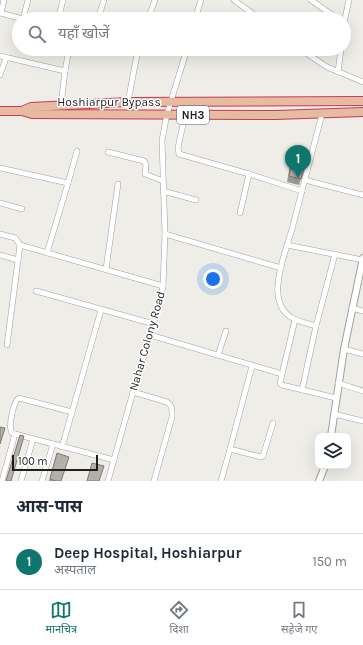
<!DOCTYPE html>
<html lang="hi">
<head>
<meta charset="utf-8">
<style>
  :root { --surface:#fff; --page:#f6f6f7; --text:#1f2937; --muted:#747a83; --line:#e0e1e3; --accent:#0f766e }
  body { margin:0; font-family:Karla,"Noto Sans Devanagari",sans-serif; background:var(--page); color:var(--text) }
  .controls { position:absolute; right:12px; bottom:12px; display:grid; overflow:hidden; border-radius:8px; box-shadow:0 4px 16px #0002 }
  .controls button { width:36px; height:36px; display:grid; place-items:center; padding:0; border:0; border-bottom:1px solid var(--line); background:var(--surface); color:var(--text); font:20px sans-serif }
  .scale { position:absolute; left:12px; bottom:10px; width:86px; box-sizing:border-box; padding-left:4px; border:2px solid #1f1f1f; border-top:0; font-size:11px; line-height:14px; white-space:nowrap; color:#1f1f1f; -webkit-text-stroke:3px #fff; paint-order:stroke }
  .you { position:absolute; left:213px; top:279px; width:14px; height:14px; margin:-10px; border:3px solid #fff; border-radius:50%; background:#1a73e8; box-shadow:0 0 0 6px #1a73e833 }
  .badge { display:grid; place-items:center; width:26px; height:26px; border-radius:50%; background:var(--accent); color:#fff; font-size:13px; font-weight:700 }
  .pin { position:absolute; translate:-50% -33px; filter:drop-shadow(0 1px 2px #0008) }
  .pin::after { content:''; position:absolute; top:21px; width:14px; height:12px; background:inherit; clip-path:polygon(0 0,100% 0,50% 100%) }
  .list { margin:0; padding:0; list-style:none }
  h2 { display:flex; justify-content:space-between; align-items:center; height:52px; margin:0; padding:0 16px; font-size:17px }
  h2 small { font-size:13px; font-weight:400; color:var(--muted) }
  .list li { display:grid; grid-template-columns:26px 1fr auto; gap:12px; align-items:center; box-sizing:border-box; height:56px; padding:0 16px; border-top:1px solid var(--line) }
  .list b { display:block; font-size:15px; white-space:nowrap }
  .list p { margin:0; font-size:13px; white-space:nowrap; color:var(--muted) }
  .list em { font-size:13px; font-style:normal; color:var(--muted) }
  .icon { flex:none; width:22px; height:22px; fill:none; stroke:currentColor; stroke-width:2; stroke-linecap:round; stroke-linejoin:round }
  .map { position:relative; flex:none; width:363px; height:481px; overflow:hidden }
  .search { position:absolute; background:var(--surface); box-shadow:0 4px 16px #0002; left:12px; right:12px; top:12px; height:44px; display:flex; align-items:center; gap:10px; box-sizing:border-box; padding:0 14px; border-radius:22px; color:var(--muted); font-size:15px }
  .sheet { height:108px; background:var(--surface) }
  nav { display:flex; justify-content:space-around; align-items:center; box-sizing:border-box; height:56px; border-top:1px solid var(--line); background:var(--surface); font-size:11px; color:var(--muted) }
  nav a { display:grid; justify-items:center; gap:2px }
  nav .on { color:var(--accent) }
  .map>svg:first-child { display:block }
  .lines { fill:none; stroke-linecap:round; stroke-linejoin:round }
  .minor-casing { stroke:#a0a0a0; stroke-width:6 }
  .tertiary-casing { stroke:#a0a0a0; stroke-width:8 }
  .trunk-casing { stroke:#c73a56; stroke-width:10 }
  .minor { stroke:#fff; stroke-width:5 }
  .tertiary { stroke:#fff; stroke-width:6 }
  .trunk { stroke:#e7baa2; stroke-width:8 }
  .wall { fill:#9b9691 }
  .building { fill:#b4afa9; stroke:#7e7a76 }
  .labels { text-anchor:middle; stroke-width:3; stroke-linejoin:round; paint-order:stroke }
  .shield { fill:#fff; stroke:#626262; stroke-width:1 }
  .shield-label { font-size:11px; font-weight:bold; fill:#1f1f1f }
  .street-label { font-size:12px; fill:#1f1f1f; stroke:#fff }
</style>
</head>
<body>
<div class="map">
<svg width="363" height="481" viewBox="0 0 363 481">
  <rect width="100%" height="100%" fill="#efede7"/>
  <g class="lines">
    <defs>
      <g id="minor">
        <polyline points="234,0 260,19"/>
        <polyline points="311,0 338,19"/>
        <polyline points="0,13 23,19"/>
        <polyline points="1,13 4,0"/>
        <polyline points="23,19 28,0"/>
        <polyline points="58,19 63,0"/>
        <polyline points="98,19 104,0"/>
        <polyline points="148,19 155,0"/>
        <polyline points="195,19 201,0"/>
        <polyline points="344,23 349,0"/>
        <polyline points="70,49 86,53 89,49"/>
        <polyline points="300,49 327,67 363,82"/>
        <polyline points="0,56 65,71"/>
        <polyline points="338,72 341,49"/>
        <polyline points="0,75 6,58"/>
        <polyline points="128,102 138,49"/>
        <polyline points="61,105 65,71 69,49"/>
        <polyline points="185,115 178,148 179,154 249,174 302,191"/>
        <polyline points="108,152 144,161 146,165 145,174 163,181"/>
        <polyline points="0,168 68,183 47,253"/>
        <polyline points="305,180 363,195"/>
        <polyline points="68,183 77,151"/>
        <polyline points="163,191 196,200"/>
        <polyline points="0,203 22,209"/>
        <polyline points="240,213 249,174"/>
        <polyline points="0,234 15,238 20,245 163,286"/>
        <polyline points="165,234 281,268"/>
        <polyline points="287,245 363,260"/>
        <polyline points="0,255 18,260"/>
        <polyline points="106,269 118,184"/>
        <polyline points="36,291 154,324"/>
        <polyline points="352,308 363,311"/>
        <path d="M101,310l-29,102 -53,-14c-6,4 -11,29 -7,35l3,1 99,26"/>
        <path d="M316,326c-13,-4 -29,-6 -35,-20 -3,-7 -4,-14 -3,-21 1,-19 9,-38 14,-56 10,-39 20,-77 30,-115"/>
        <polyline points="150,335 282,374 280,383 282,385 336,398"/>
        <polyline points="7,345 20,245"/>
        <polyline points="344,349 363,354"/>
        <polyline points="218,355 226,331"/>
        <polyline points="282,374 295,320"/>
        <polyline points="338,383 363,391"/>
        <polyline points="302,390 316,326 335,254"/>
        <path d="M133,392l34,10c6,4 5,8 5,15l-18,64"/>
        <polyline points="334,414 363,421"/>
        <polyline points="62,447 72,412"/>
        <polyline points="230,449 261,457 263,456 273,423"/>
        <polyline points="2,481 15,434"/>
        <polyline points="21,481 33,439"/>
        <polyline points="42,481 53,444"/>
        <polyline points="108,481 133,392 160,302 163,286 165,234 162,140 167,114 187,49"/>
        <polyline points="221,481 230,449 252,366"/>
      </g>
      <g id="tertiary">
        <polyline points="331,436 344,349 363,258"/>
        <polyline points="319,481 325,466"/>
      </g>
      <g id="trunk">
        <polyline points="0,111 22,111 32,114 276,115 363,112"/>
        <polyline points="22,111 31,107 128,102 363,101"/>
      </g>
    </defs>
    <use href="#minor" class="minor-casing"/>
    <use href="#tertiary" class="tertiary-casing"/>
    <use href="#trunk" class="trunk-casing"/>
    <use href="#minor" class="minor"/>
    <use href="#tertiary" class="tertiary"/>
    <use href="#trunk" class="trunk"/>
  </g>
  <g class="wall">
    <polygon points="292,160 301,179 299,185 287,182 290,165"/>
    <polygon points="57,453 61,481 49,481 55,459"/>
  </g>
  <g class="building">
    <polygon points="292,160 306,162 301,179 289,176"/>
    <polygon points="0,427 5,428 0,444"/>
    <polygon points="20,435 24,436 11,481 6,481"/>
    <polygon points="57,453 69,457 61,481 56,481 50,479"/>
    <polygon points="92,463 104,466 99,481 87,481"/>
  </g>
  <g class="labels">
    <rect class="shield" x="177" y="106" width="32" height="18" rx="3"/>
    <g class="shield-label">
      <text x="193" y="119">NH3</text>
    </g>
    <g class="street-label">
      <text x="109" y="106">Hoshiarpur Bypass</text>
      <text transform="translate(147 341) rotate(-74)" y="4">Nahar Colony Road</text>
    </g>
  </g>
</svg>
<div class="controls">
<button><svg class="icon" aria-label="layers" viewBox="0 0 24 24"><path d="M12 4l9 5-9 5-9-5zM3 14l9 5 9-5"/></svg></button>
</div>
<div class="scale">100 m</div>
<div class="you"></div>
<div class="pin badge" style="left:298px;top:178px">1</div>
<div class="search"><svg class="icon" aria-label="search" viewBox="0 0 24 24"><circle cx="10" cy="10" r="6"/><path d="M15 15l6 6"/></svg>यहाँ खोजें</div>
</div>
<section class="sheet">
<h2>आस-पास<small></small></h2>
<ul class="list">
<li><span class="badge">1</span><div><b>Deep Hospital, Hoshiarpur</b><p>अस्पताल</p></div><em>150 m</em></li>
</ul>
</section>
<nav>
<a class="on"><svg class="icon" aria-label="map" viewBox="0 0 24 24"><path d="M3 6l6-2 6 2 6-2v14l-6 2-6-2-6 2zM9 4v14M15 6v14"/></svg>मानचित्र</a>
<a><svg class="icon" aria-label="directions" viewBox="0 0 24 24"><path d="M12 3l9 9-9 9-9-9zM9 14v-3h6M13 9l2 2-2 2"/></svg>दिशा</a>
<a><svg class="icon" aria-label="saved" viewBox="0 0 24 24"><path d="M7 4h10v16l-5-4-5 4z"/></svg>सहेजे गए</a>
</nav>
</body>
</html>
